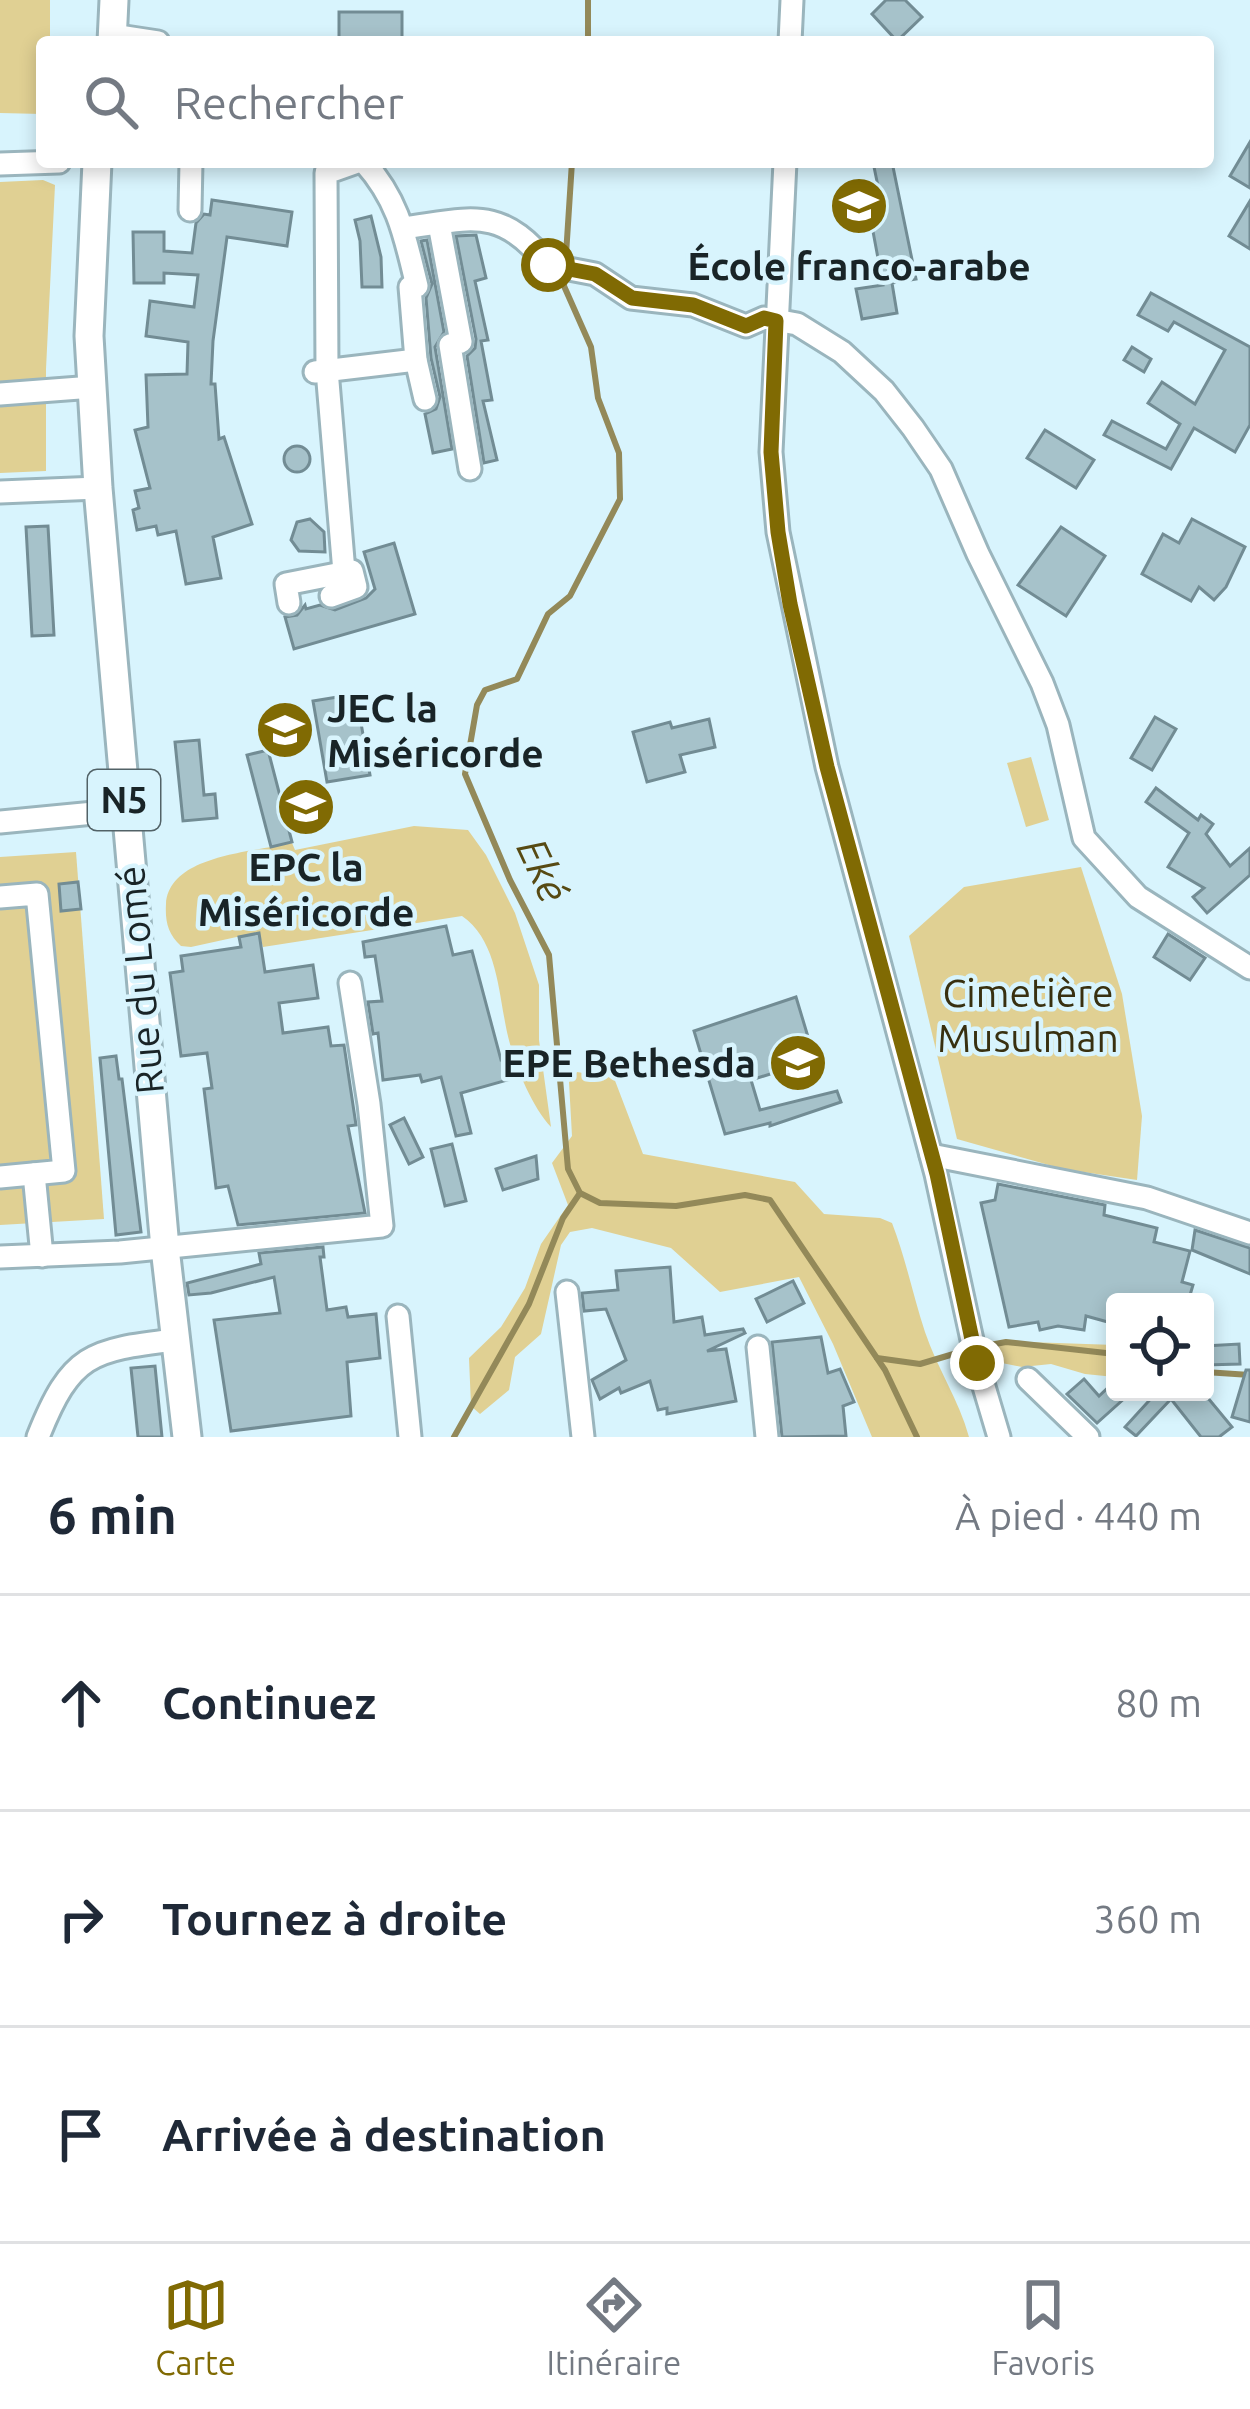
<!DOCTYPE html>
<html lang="fr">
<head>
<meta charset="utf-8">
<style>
  :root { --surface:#fff; --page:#f2f2f3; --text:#1f2937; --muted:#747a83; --line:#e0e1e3; --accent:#806a03 }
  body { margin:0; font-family:Ubuntu,sans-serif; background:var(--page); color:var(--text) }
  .controls { position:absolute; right:36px; bottom:36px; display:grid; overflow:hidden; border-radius:12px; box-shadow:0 6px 18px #0003 }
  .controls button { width:108px; height:108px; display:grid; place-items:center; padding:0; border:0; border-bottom:3px solid var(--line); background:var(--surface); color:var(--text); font:60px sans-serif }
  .stop { position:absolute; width:36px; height:36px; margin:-27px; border:9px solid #806a03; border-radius:50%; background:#fff }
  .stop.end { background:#806a03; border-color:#fff; box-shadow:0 3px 12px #0008 }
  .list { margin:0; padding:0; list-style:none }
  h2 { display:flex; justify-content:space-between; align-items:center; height:156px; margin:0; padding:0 48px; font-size:51px }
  h2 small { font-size:39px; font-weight:400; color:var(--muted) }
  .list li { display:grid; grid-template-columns:78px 1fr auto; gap:36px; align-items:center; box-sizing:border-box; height:216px; padding:0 48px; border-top:3px solid var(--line) }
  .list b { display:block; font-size:45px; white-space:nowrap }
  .list em { font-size:39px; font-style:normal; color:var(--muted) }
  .icon { flex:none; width:66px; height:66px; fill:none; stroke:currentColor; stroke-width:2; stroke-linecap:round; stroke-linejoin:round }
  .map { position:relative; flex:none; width:1250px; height:1437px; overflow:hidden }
  .search { position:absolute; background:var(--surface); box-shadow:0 6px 18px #0003; left:36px; right:36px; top:36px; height:132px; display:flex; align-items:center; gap:30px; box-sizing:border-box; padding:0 42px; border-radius:12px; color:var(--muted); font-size:45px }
  .sheet { height:804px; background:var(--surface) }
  nav { display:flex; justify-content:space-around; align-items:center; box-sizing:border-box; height:168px; border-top:3px solid var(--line); background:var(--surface); font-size:33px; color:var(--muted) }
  nav a { display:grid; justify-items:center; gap:6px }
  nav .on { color:var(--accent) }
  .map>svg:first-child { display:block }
  .green { fill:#e0d093 }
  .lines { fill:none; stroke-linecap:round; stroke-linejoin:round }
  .stream { stroke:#938959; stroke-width:6 }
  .building { fill:#a6c2ca; stroke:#728c94; stroke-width:3 }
  .minor-casing { stroke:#9ab5bd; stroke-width:27 }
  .major-casing { stroke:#9ab5bd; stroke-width:33 }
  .minor { stroke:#fff; stroke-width:21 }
  .major { stroke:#fff; stroke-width:27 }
  .route { stroke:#806a03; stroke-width:15 }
  .labels { text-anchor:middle; stroke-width:9; stroke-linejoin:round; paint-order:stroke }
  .shield { fill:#d8f4fd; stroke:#526267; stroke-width:3 }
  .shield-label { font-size:36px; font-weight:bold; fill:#192427 }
  .poi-label { font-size:39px; font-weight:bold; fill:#192427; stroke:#d8f4fd }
  .street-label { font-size:39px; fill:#192427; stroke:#d8f4fd }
  .park-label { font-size:39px; fill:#383010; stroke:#d8f4fd }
  .water-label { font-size:42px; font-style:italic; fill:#574a13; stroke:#d8f4fd }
</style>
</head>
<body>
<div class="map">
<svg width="1250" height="1437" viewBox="0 0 1250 1437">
  <rect width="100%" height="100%" fill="#d8f4fd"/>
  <g class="green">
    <polygon points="0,0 50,0 50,42 42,42 42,114 0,113"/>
    <polygon points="43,180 55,185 46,369 46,471 0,473 0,182"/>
    <polygon points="1031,757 1049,820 1026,827 1007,763"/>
    <path d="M414,826l54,4 18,25 29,58 24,72v55l12,87c-18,-19 -34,-57 -41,-83 -12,-42 -9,-101 -48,-128l-199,31 -4,-15 -68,15 -10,-1c-13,-12 -16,-24 -15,-42 3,-49 87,-52 126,-61l3,7z"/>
    <polygon points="76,852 104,1219 0,1225 0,857"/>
    <polygon points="1081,867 1122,994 1142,1116 1137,1180 1063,1169 957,1139 909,936 964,887"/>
    <path d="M577,1072l37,6 29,76 152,28 29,32 56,4 12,5c14,36 21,73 33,109 12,36 34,68 44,105h-97l-39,-93 -34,-67 -79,15 -49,-44 -79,-20 -22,4 -9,13 -20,89 -26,23 -6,33 -29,24 -9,-8 -2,-48 32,-31 24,-39 16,-44 27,-39 -16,-42 20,-27 -3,-54z"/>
    <polygon points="1028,1342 1115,1345 1115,1377 1085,1374 1051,1364 1022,1367 992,1361 991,1351 1001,1345"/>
  </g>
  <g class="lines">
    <g class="stream">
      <polyline points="588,42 588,0"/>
      <polyline points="572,162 564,286 591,347 598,398 619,453 620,499 570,596 548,614 517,679 485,690 477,705 465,774 510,880 549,955 568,1169 580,1193 600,1203 676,1206 745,1195 770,1200 885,1370 917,1437"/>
      <polyline points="979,1347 1006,1342 1115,1354"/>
      <polyline points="877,1358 920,1364 967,1350"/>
      <polyline points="1205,1372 1250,1375"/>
      <polyline points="454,1437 529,1304 563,1218 580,1193"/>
    </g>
  </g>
  <g class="building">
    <polygon points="886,0 905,0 922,17 897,41 872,14"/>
    <rect x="339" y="12" width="63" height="30"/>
    <polygon points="1250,142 1250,188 1230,176"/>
    <polygon points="873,162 892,162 916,279 892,283 897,313 862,319 856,289 883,285 866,194 879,191"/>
    <polygon points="212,200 292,212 287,246 227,237 213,341 211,384 215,384 219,439 224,437 252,524 213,537 221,578 186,584 176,531 158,535 156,526 137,530 133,510 139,508 135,491 150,488 135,430 148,427 146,375 187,374 188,342 146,336 150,301 194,307 198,275 164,273 164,283 134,283 133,232 164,232 164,251 192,253 196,223 204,214 210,215"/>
    <polygon points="1250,201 1250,249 1229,236"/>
    <polygon points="371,216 381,257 382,287 362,287 360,241 355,220"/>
    <polygon points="476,235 486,278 475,281 488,340 481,341 492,400 483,401 497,460 484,463 467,356 475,348 476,339 456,236"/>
    <polygon points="427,240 444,332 435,347 452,449 433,453 425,414 436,409 440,397 431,358 426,298 432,284 421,241"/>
    <polygon points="1151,293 1250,347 1250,425 1235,452 1194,428 1171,469 1104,435 1112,421 1166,449 1180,424 1148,403 1162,382 1195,404 1225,350 1174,322 1168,331 1138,315"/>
    <polygon points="1132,347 1151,359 1144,372 1124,360"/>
    <polygon points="1045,430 1094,460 1076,488 1027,458"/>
    <circle cx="297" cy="459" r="13"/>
    <polygon points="310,519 324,532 325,552 299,551 291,540 297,522"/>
    <polygon points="1192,519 1245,547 1226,587 1214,600 1199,587 1191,601 1142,574 1163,534 1179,543"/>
    <polygon points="48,526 54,635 32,636 26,527"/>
    <polygon points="1061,527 1105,556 1066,616 1018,585"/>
    <polygon points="394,543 415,614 294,649 285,617 297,615 305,605 306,609 320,605 335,610 366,598 375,589 364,552"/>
    <polygon points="356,694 370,775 327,782 313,701"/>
    <polygon points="1155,717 1176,729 1152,770 1131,758"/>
    <polygon points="709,719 715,747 680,755 685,772 647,782 633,732 670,722 672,728"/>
    <polygon points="199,740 204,795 215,794 217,818 183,821 175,742"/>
    <polygon points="268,750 292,842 271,847 247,755"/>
    <polygon points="1156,788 1198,820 1201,815 1213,824 1206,834 1230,866 1250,848 1250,875 1207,913 1193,897 1204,888 1168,867 1189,833 1146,802"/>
    <polygon points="78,882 81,909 61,911 59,884"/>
    <polygon points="446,926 453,955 472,951 501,1060 505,1059 511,1079 461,1093 471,1133 456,1136 441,1077 422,1082 420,1075 383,1080 378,1033 373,1034 368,1002 382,1001 375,956 365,957 363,942"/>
    <polygon points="259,933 265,972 313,965 318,998 279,1003 283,1033 328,1027 331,1046 344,1045 356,1125 348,1126 365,1213 238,1225 228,1186 216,1188 204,1089 212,1088 207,1053 181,1056 170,973 183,971 181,956 241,947 239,937"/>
    <polygon points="1168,934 1205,958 1190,980 1154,957"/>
    <polygon points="796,997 815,1060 751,1080 760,1110 837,1091 841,1102 770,1126 770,1123 725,1134 694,1031"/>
    <polygon points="116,1056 119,1079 122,1079 141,1232 116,1235 100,1058"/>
    <polygon points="404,1118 423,1157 409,1164 390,1125"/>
    <polygon points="452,1144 466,1201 445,1206 431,1149"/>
    <polygon points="536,1156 538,1179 503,1190 496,1169"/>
    <polygon points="998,1184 1105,1205 1104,1215 1157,1228 1154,1242 1190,1251 1182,1282 1193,1285 1188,1302 1115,1302 1115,1324 1086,1316 1084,1330 1058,1326 1040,1330 1038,1322 1009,1327 981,1203 995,1200"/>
    <polygon points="1195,1230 1250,1248 1250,1274 1192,1250"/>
    <polygon points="323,1247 324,1257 320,1257 327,1310 346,1307 348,1317 376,1314 380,1358 347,1362 351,1416 231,1431 214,1320 280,1313 274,1277 211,1293 189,1295 187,1283 261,1264 259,1253"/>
    <polygon points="670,1267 674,1322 702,1317 705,1335 743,1329 745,1333 707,1351 726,1349 736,1401 667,1414 667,1408 658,1410 650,1381 621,1393 619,1388 600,1399 592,1380 626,1360 606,1309 584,1311 582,1293 618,1290 616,1271"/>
    <polygon points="793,1281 804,1303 767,1322 756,1299"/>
    <polygon points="821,1337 828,1373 840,1369 854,1402 843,1406 846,1436 782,1437 772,1342"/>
    <polygon points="1239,1344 1240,1364 1205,1365 1205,1346"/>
    <polygon points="155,1366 162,1437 138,1437 131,1368"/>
    <polygon points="1246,1370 1250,1370 1250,1422 1232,1417"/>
    <polygon points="1084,1379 1099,1396 1113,1383 1115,1392 1126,1397 1097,1423 1067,1394"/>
    <polygon points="1157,1392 1203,1392 1232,1427 1219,1437 1201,1437 1171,1399 1136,1436 1125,1427"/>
  </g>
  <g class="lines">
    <defs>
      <g id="minor">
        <polyline points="112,35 158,42"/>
        <polyline points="790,42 792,0"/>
        <path d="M364,162c35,39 41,75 53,124l-7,1 6,73 9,39"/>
        <polyline points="785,162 771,452 778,532 827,767 936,1174 977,1363 999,1437"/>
        <polyline points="0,164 59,162"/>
        <polyline points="190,210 191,162"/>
        <polyline points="439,224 461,342 450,345 470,469"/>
        <path d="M403,228c68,-9 98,-23 145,37l47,9 36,24 62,7 53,21 18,-8 33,6 45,28 42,39 29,37 28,41 37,85 64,129 16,42 26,113 54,59 112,71"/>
        <polyline points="315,372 416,360"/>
        <polyline points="0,394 93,387"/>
        <polyline points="0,492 98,488"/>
        <polyline points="344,572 327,370 326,173 357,162"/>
        <polyline points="289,603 286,584 352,571 356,587 331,596"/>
        <polyline points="0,822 125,810"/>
        <polyline points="0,897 37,894 64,1171 0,1177"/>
        <polyline points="931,1155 1147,1198 1250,1233"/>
        <polyline points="34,1174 42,1256"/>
        <polyline points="0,1257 120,1252 382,1226 369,1104 350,983"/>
        <polyline points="567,1292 583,1437"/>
        <polyline points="398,1316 410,1437"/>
        <polyline points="758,1347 767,1437"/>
        <polyline points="1028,1379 1088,1437"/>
        <path d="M38,1437c33,-83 52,-87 137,-97"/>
      </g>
      <g id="major">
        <polyline points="112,42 114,0"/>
        <polyline points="97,162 89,336 98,488 165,1248 187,1437"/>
      </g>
    </defs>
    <use href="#minor" class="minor-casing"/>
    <use href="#major" class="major-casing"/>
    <use href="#minor" class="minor"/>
    <use href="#major" class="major"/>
  </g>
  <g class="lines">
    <polyline class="route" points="548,265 595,274 632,298 693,305 746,326 764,318 776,321 771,452 778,532 790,604 827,767 937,1174 977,1363"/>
  </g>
  <defs>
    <symbol id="school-disc" viewBox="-11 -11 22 22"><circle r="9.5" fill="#806a03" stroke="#d8f4fd"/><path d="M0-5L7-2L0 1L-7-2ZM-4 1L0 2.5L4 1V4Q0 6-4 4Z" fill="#fff"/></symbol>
  </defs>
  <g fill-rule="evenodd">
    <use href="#school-disc" x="826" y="173" width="66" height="66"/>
    <use href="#school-disc" x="252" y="697" width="66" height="66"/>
    <use href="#school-disc" x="273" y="774" width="66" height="66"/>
    <use href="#school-disc" x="765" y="1030" width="66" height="66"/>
  </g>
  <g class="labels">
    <rect class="shield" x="88" y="770" width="72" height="60" rx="9"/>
    <g class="shield-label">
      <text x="124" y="813">N5</text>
    </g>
    <g class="poi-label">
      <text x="859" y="280">École franco-arabe</text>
      <text x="327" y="722" text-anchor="start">JEC la<tspan x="327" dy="45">Miséricorde</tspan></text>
      <text x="306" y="881">EPC la<tspan x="306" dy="45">Miséricorde</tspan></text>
      <text x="756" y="1077" text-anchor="end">EPE Bethesda</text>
    </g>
    <g class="street-label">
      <text transform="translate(140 980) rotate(-95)" y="14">Rue du Lomé</text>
    </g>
    <g class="park-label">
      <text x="1028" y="1007">Cimetière<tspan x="1028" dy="45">Musulman</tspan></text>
    </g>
    <g class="water-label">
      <text transform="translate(543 870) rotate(65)" y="15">Eké</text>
    </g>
  </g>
</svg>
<div class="controls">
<button><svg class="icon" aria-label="locate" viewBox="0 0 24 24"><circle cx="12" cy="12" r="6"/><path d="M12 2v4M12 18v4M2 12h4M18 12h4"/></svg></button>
</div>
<div class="stop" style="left:548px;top:265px"></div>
<div class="stop end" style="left:977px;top:1363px"></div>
<div class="search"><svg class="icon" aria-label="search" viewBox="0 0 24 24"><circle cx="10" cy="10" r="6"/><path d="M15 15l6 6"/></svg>Rechercher</div>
</div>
<section class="sheet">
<h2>6 min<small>À pied · 440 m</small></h2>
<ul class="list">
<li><svg class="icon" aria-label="ahead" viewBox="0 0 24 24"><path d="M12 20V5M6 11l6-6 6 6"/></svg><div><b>Continuez</b></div><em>80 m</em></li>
<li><svg class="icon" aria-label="right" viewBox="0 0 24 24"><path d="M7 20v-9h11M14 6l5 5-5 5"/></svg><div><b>Tournez à droite</b></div><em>360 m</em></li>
<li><svg class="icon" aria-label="arrive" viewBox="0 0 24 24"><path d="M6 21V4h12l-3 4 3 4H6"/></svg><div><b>Arrivée à destination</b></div></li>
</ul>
</section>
<nav>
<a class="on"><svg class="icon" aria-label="map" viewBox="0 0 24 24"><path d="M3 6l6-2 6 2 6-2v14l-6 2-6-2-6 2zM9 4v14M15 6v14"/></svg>Carte</a>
<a><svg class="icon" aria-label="directions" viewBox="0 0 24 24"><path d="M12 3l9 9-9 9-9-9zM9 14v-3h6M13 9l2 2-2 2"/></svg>Itinéraire</a>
<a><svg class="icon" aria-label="saved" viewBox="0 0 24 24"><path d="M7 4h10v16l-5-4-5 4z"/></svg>Favoris</a>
</nav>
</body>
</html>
